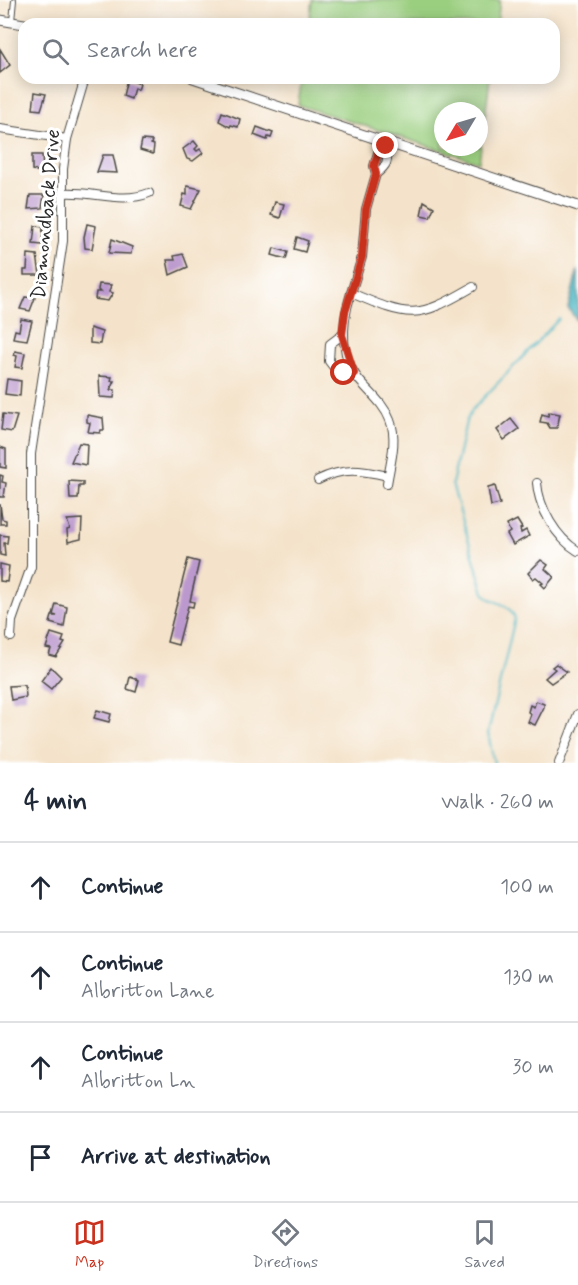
<!DOCTYPE html>
<html lang="en">
<head>
<meta charset="utf-8">
<style>
  :root { --surface:#fff; --page:#f2f2f3; --text:#1f2937; --muted:#747a83; --line:#e0e1e3; --accent:#c8321e }
  body { margin:0; font-family:Mynerve,sans-serif; background:var(--page); color:var(--text) }
  .compass { position:absolute; left:434px; top:102px; width:54px; height:54px; border-radius:50%; background:var(--surface); box-shadow:0 3px 15px #0003; rotate:232deg }
  .stop { position:absolute; width:18px; height:18px; margin:-14px; border:4px solid #c8321e; border-radius:50%; background:#fff }
  .stop.end { background:#c8321e; border-color:#fff; box-shadow:0 2px 6px #0008 }
  .list { margin:0; padding:0; list-style:none }
  h2 { display:flex; justify-content:space-between; align-items:center; height:78px; margin:0; padding:0 24px; font-size:26px }
  h2 small { font-size:20px; font-weight:400; color:var(--muted) }
  .list li { display:grid; grid-template-columns:39px 1fr auto; gap:18px; align-items:center; box-sizing:border-box; height:90px; padding:0 24px; border-top:2px solid var(--line) }
  .list b { display:block; font-size:22px; white-space:nowrap }
  .list p { margin:0; font-size:20px; white-space:nowrap; color:var(--muted) }
  .list em { font-size:20px; font-style:normal; color:var(--muted) }
  .icon { flex:none; width:33px; height:33px; fill:none; stroke:currentColor; stroke-width:2; stroke-linecap:round; stroke-linejoin:round }
  .map { position:relative; flex:none; width:578px; height:763px; overflow:hidden }
  .search { position:absolute; background:var(--surface); box-shadow:0 3px 15px #0003; left:18px; right:18px; top:18px; height:66px; display:flex; align-items:center; gap:15px; box-sizing:border-box; padding:0 21px; border-radius:18px; color:var(--muted); font-size:22px }
  .sheet { height:438px; background:var(--surface) }
  nav { display:flex; justify-content:space-around; align-items:center; box-sizing:border-box; height:84px; border-top:2px solid var(--line); background:var(--surface); font-size:16px; color:var(--muted) }
  nav a { display:grid; justify-items:center; gap:3px }
  nav .on { color:var(--accent) }
  .map>svg:first-child { display:block }
  .green { fill:#9bcf80; stroke:#637d56; stroke-width:1.5; fill-rule:evenodd }
  .water { fill:#46b4c1; stroke:#387076; stroke-width:1.5 }
  .lines { fill:none; stroke-linecap:round; stroke-linejoin:round }
  .stream { stroke:#46b4c1; stroke-width:2 }
  .building { fill:#bb99ce }
  .service-casing { stroke:#494743; stroke-width:6 }
  .minor-casing { stroke:#494743; stroke-width:10 }
  .tertiary-casing { stroke:#494743; stroke-width:11 }
  .service { stroke:#fff; stroke-width:4 }
  .minor { stroke:#fff; stroke-width:8 }
  .tertiary { stroke:#fff; stroke-width:9 }
  .route { stroke:#c8321e; stroke-width:8 }
  .labels { text-anchor:middle; stroke-width:6; stroke-linejoin:round; paint-order:stroke }
  .street-label { font-size:20px; fill:#2b2b2b; stroke:#fff }
</style>
</head>
<body>
<div class="map">
<svg width="578" height="763" viewBox="0 0 578 763">
  <rect width="100%" height="100%" fill="#fff"/>
  <filter id="ink" filterUnits="userSpaceOnUse"><feTurbulence type="fractalNoise" baseFrequency=".0167" numOctaves="2"/><feDisplacementMap in="SourceGraphic" scale="12" xChannelSelector="R" yChannelSelector="G"/><feConvolveMatrix kernelMatrix="1 2 1 2 8 2 1 2 1" color-interpolation-filters="sRGB"/></filter>
  <filter id="wash" filterUnits="userSpaceOnUse"><feTurbulence type="fractalNoise" baseFrequency=".008" numOctaves="4" result="noise"/><feDisplacementMap in="SourceGraphic" scale="24" xChannelSelector="R" yChannelSelector="G"/><feGaussianBlur stdDeviation="1.35" result="paint"/><feColorMatrix in="noise" values="0 0 0 0 0 0 0 0 0 0 0 0 0 0 0 0 0 1.4 0 .05"/><feComposite in="paint" operator="in"/></filter>
  <g filter="url(#wash)">
    <rect width="100%" height="100%" fill="#f4e3ca"/>
    <g class="green">
      <polygon points="312,0 500,0 497,24 309,24"/>
      <path d="M302,78h188l-11,84 -181,-57zM443,111h36v36h-36z"/>
    </g>
    <polygon class="water" points="578,269 578,322 568,308"/>
    <g class="lines">
      <path class="stream" d="M494,763l-6,-30 27,-115c-8,-19 -22,-12 -31,-25l-32,-109 14,-62 6,-12 87,-91"/>
    </g>
    <g id="blocks">
      <g class="building">
        <polygon points="0,49 10,65 0,73"/>
        <polygon points="127,79 140,84 138,90 134,88 131,99 123,96"/>
        <polygon points="35,92 46,94 41,110 33,109"/>
        <polygon points="222,112 240,119 238,127 231,125 230,127 219,121"/>
        <polygon points="257,127 273,133 271,138 268,137 267,140 254,135"/>
        <polygon points="142,140 152,141 151,144 154,145 153,154 140,150"/>
        <polygon points="194,141 198,146 195,149 197,151 200,149 203,153 193,161 187,159 183,149"/>
        <polygon points="32,155 42,155 43,172 32,170"/>
        <polygon points="103,155 113,155 117,173 97,172"/>
        <polygon points="187,186 201,189 191,209 181,206 184,194 187,195"/>
        <polygon points="30,195 44,195 42,208 28,209"/>
        <polygon points="424,201 434,207 430,217 421,215"/>
        <polygon points="275,202 284,204 280,218 271,215"/>
        <polygon points="87,224 96,226 92,249 85,248 84,237"/>
        <polygon points="35,226 43,227 42,245 33,244"/>
        <polygon points="297,237 308,241 305,252 294,249"/>
        <polygon points="112,239 132,247 131,254 109,253"/>
        <polygon points="274,248 288,252 286,259 272,255"/>
        <polygon points="28,254 37,255 40,275 24,275 24,270 27,270"/>
        <polygon points="183,254 188,267 170,275 167,260 175,260 174,256"/>
        <polygon points="99,284 111,285 109,292 113,293 108,301 95,299 96,292 100,292 98,290"/>
        <polygon points="25,297 35,298 30,311 20,309"/>
        <polygon points="21,319 32,321 27,340 13,338 15,330 19,331"/>
        <polygon points="90,328 102,332 100,344 90,343"/>
        <polygon points="15,351 25,353 22,368 15,367 17,356 14,355"/>
        <polygon points="99,376 112,377 111,381 114,381 110,390 115,390 114,398 100,397"/>
        <polygon points="7,379 21,381 20,396 5,394"/>
        <polygon points="549,412 560,414 557,428 550,428 547,423 540,422 542,414 548,416"/>
        <polygon points="3,414 17,416 12,432 1,430"/>
        <polygon points="87,415 103,418 104,430 101,430 100,433 88,432 90,423 87,422"/>
        <polygon points="511,419 519,429 504,440 497,430"/>
        <polygon points="79,443 87,444 86,465 71,462"/>
        <polygon points="0,447 6,449 6,468 0,467"/>
        <polygon points="0,475 3,476 2,482 6,483 4,497 0,497"/>
        <polygon points="69,481 83,482 83,486 79,486 78,499 70,499"/>
        <polygon points="495,486 500,504 491,506 488,488"/>
        <polygon points="0,504 2,519 6,520 6,524 0,524"/>
        <polygon points="82,519 81,539 68,542 67,530 70,529 67,520"/>
        <polygon points="517,520 522,528 520,529 521,533 526,530 529,536 513,545 507,534 510,532 507,525"/>
        <polygon points="0,535 8,536 7,543 4,543 5,556 0,555"/>
        <polygon points="188,559 199,562 190,601 194,602 193,607 188,606 178,645 167,642"/>
        <polygon points="541,560 548,565 545,569 554,577 545,588 541,584 543,583 536,577 533,579 528,573"/>
        <polygon points="0,564 9,566 7,582 0,581"/>
        <polygon points="56,604 67,607 64,627 50,623 52,616 57,616 53,615"/>
        <polygon points="51,633 64,637 62,642 65,643 56,657 49,655 51,649 46,648"/>
        <polygon points="556,664 567,672 551,683 545,678 555,669 552,667"/>
        <polygon points="51,667 61,677 51,689 41,681"/>
        <polygon points="130,677 139,680 136,692 127,689"/>
        <polygon points="25,685 26,697 11,700 9,686"/>
        <polygon points="536,701 544,704 544,707 535,725 528,722 531,714 528,712 530,705 534,707"/>
        <polygon points="97,710 111,714 109,722 94,718"/>
      </g>
    </g>
  </g>
  <g filter="url(#ink)">
    <use href="#blocks" fill-opacity="0" stroke="#494743" stroke-width="1.5"/>
    <g class="lines">
      <defs>
        <polyline id="service" points="12,21 14,0"/>
        <g id="minor">
          <polyline points="0,129 67,139"/>
          <path d="M376,174c17,-13 9,-16 11,-32"/>
          <path d="M64,193c28,-2 59,11 85,0"/>
          <polyline points="351,293 362,257 366,209 376,174 374,166 379,150 386,146"/>
          <polyline points="342,335 330,344 329,361 335,369 354,373"/>
          <path d="M318,480c26,-13 42,-10 70,-4"/>
          <path d="M537,483c2,25 19,55 41,68"/>
          <path d="M387,484c3,-20 11,-44 3,-64 -6,-16 -20,-27 -31,-40 -21,-25 -17,-58 -8,-87 60,25 65,27 122,-6"/>
          <polyline points="11,637 12,621 31,567 31,454 63,241 63,169 67,139 85,78"/>
          <polyline points="559,763 578,714"/>
        </g>
        <g id="tertiary">
          <polyline points="0,20 24,24"/>
          <polyline points="193,78 578,206"/>
        </g>
      </defs>
      <use href="#service" class="service-casing"/>
      <use href="#minor" class="minor-casing"/>
      <use href="#tertiary" class="tertiary-casing"/>
      <use href="#service" class="service"/>
      <use href="#minor" class="minor"/>
      <use href="#tertiary" class="tertiary"/>
    </g>
  </g>
  <g class="lines" filter="url(#ink)">
    <polyline class="route" points="344,373 354,373 342,335 345,312 362,257 366,209 376,174 374,166 379,150 386,146"/>
  </g>
  <g class="labels">
    <g class="street-label">
      <text transform="translate(45 214) rotate(-85)" y="7">Diamondback Drive</text>
    </g>
  </g>
</svg>
<svg class="compass" viewBox="-18 -18 36 36"><path d="M0-13l5 13h-10z" fill="#e53935"/><path d="M0 13l5-13h-10z" fill="#747a83"/></svg>
<div class="stop" style="left:344px;top:373px"></div>
<div class="stop end" style="left:386px;top:146px"></div>
<div class="search"><svg class="icon" aria-label="search" viewBox="0 0 24 24"><circle cx="10" cy="10" r="6"/><path d="M15 15l6 6"/></svg>Search here</div>
</div>
<section class="sheet">
<h2>4 min<small>Walk · 260 m</small></h2>
<ul class="list">
<li><svg class="icon" aria-label="ahead" viewBox="0 0 24 24"><path d="M12 20V5M6 11l6-6 6 6"/></svg><div><b>Continue</b></div><em>100 m</em></li>
<li><svg class="icon" aria-label="ahead" viewBox="0 0 24 24"><path d="M12 20V5M6 11l6-6 6 6"/></svg><div><b>Continue</b><p>Albritton Lane</p></div><em>130 m</em></li>
<li><svg class="icon" aria-label="ahead" viewBox="0 0 24 24"><path d="M12 20V5M6 11l6-6 6 6"/></svg><div><b>Continue</b><p>Albritton Ln</p></div><em>30 m</em></li>
<li><svg class="icon" aria-label="arrive" viewBox="0 0 24 24"><path d="M6 21V4h12l-3 4 3 4H6"/></svg><div><b>Arrive at destination</b></div></li>
</ul>
</section>
<nav>
<a class="on"><svg class="icon" aria-label="map" viewBox="0 0 24 24"><path d="M3 6l6-2 6 2 6-2v14l-6 2-6-2-6 2zM9 4v14M15 6v14"/></svg>Map</a>
<a><svg class="icon" aria-label="directions" viewBox="0 0 24 24"><path d="M12 3l9 9-9 9-9-9zM9 14v-3h6M13 9l2 2-2 2"/></svg>Directions</a>
<a><svg class="icon" aria-label="saved" viewBox="0 0 24 24"><path d="M7 4h10v16l-5-4-5 4z"/></svg>Saved</a>
</nav>
</body>
</html>
